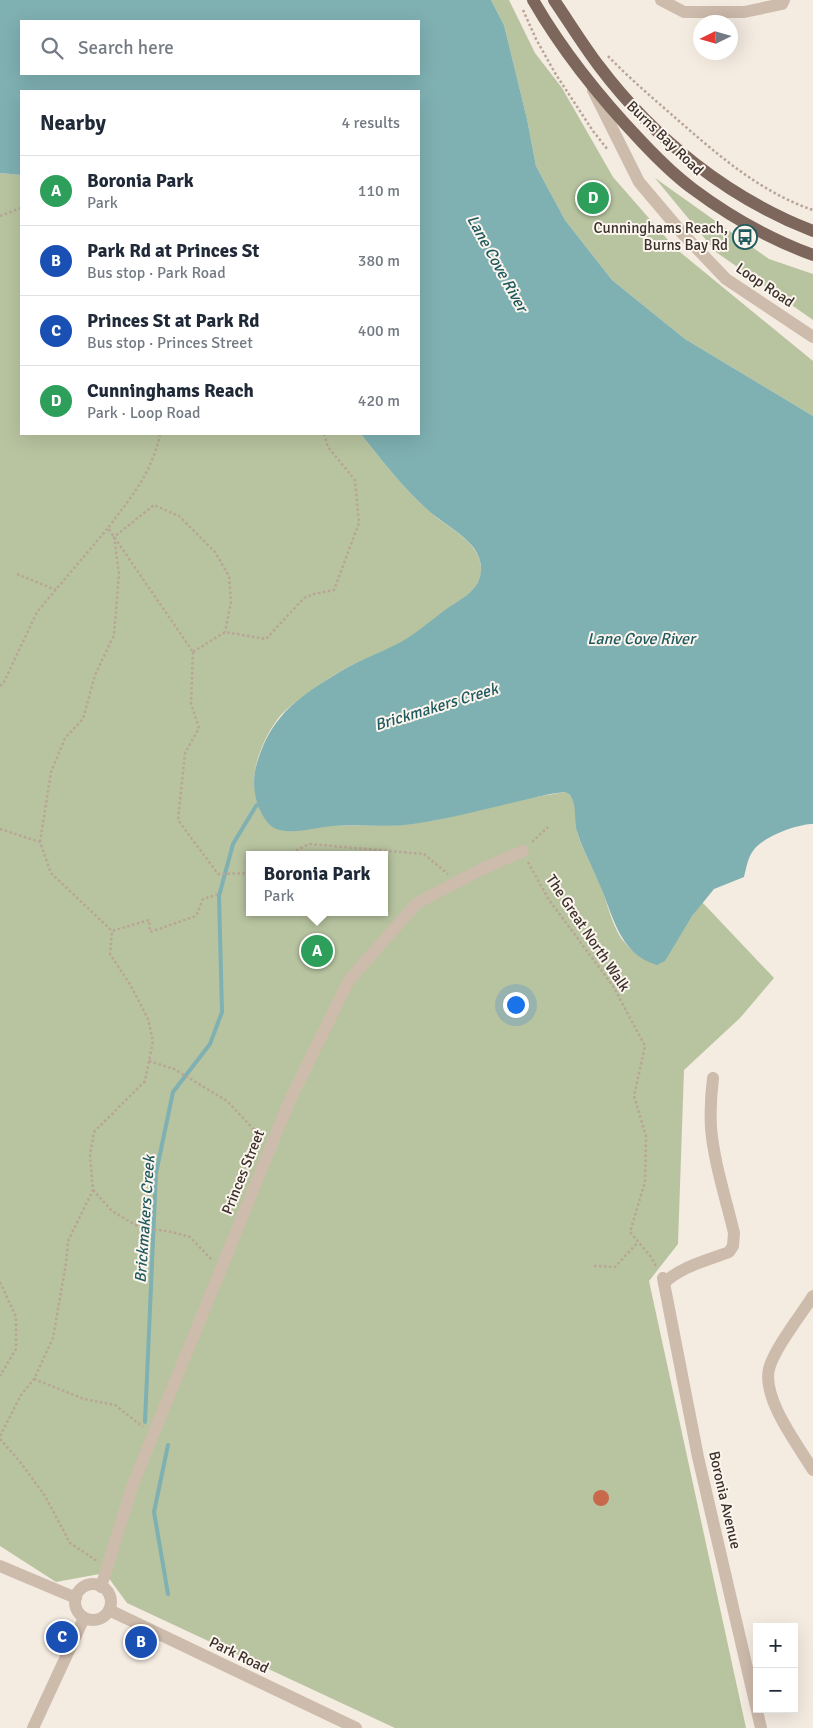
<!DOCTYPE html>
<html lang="en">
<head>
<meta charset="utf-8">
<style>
  :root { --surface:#fff; --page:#f6f6f7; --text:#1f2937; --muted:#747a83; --line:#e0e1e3; --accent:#111827 }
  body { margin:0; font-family:Signika,sans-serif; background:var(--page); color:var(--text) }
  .controls { position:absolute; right:15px; bottom:15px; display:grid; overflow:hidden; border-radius:0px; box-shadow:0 5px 20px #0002 }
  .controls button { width:45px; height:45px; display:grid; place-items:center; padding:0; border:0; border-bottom:1px solid var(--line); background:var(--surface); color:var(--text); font:25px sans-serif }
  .compass { position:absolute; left:693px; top:15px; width:45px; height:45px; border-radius:50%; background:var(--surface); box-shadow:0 5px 20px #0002; rotate:265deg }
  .you { position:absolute; left:515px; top:1004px; width:18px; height:18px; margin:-12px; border:4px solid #fff; border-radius:50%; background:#1a73e8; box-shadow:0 0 0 8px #1a73e833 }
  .badge { display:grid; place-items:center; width:32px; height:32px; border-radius:50%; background:var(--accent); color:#fff; font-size:16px; font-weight:700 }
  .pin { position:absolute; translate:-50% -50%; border:2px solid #fff; box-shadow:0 1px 5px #0006 }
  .popup { position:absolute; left:246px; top:851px; width:142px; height:65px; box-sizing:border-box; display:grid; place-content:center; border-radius:0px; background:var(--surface); filter:drop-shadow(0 1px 4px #0005); font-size:16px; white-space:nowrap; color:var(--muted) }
  .popup b { font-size:19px; color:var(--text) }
  .popup::after { content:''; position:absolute; left:50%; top:100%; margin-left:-10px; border:10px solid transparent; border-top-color:var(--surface) }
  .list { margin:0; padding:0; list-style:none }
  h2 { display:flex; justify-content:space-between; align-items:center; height:65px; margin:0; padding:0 20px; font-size:21px }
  h2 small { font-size:16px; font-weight:400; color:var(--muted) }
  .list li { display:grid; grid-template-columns:32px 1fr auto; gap:15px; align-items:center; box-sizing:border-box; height:70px; padding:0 20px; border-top:1px solid var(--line) }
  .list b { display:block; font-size:19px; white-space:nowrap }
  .list p { margin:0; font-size:16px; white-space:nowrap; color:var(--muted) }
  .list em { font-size:16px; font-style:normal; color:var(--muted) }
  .icon { flex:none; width:28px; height:28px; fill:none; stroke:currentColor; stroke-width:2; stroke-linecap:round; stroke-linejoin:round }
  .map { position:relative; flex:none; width:813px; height:1728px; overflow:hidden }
  .search { position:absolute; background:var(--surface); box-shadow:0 5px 20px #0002; left:20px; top:20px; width:400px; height:55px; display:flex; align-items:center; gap:12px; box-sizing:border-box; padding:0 18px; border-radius:0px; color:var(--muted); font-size:19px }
  .panel { position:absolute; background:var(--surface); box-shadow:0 5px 20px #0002; left:20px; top:90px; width:400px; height:345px; border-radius:0px }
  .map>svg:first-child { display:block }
  .green { fill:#b8c4a0; fill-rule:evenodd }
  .water { fill:#7fb0b2; fill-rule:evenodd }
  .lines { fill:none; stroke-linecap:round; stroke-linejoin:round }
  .stream { stroke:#7fb0b2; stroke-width:4 }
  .building { fill:#c8694b }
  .path { stroke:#b9a596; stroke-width:2.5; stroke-dasharray:2.5 2.5; stroke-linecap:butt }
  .minor { stroke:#cdbbac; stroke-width:12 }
  .major { stroke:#7d675c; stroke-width:12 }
  .labels { text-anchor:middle; stroke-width:4; stroke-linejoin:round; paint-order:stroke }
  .street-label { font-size:15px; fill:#3b302b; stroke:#fbf5ee }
  .poi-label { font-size:15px; fill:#3b302b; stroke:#fbf5ee; text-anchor:end }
  .water-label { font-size:16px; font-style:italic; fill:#1f5a5e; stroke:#fbf5ee }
</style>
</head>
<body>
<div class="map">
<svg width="813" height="1728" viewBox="0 0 813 1728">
  <rect width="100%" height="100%" fill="#f4ebe1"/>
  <g class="green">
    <polygon points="491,0 509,0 535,53 562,88 613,177 675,248 813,361 813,416 685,339 612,280 565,220 536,166 527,119 504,25"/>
    <path d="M0,173l21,2v259h340c21,27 44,56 70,79 13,11 30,20 41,33 5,6 8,13 9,21 3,22 -22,33 -36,44 -16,11 -29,24 -46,33 -23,11 -47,19 -68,33 -17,12 -37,24 -51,39 -12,15 -22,36 -25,55 -3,20 3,40 17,55l131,-1 33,-5 87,-21 42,-7c14,6 9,23 11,35 4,20 16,38 24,57 7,18 11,38 21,54 5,7 12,13 19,19l52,-41 10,-14 72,76 -34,40 -56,52 -6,174 -29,37 97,447h-351l-268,-125 -22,-30 -49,9 -56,-36zM250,855h134v57h-134z"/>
    <polygon points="655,178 769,259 813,274 813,320 716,252"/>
  </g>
  <path class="water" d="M0,0h491l13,25 23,94 9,47 29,54 47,60 73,59 128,77v408c-16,0 -51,13 -60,27 -5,6 -7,18 -9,26l-30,12 -22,27 -27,45 -8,4c-39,-11 -44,-52 -59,-84 -7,-17 -17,-34 -22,-53 -2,-11 1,-23 -6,-33l-5,-3 -15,2c-48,10 -97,25 -145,31 -24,2 -48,-1 -72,1 -19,1 -51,13 -65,-3 -14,-17 -17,-41 -11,-60 5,-17 12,-32 23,-45 13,-17 34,-30 53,-42 21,-14 45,-22 68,-34 16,-9 29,-21 44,-32 14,-10 35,-19 36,-39 1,-7 -3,-17 -7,-23 -11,-14 -29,-24 -43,-35 -26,-23 -49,-52 -70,-79h58v-343h-398v84l-21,-2zM21,21h398v53h-398z"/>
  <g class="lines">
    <g class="stream">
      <polyline points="145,1422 156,1173 173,1092 210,1044 222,1012 219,896 233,844 256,806 262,802"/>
      <polyline points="168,1594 154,1512 168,1445"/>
    </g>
  </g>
  <circle class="building" cx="601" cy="1498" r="8"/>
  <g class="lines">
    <g class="path">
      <polyline points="523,10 536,39 555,73 593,131 608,150"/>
      <path d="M608,56c22,23 47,44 71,65 40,35 83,72 134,89"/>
      <polyline points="0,216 21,208"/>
      <path d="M160,434c-8,39 -29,63 -52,94l85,124"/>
      <polyline points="17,574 56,590"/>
      <polyline points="193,652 225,632 266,639 304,598 314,594 334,590 359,523 355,480 328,447 324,434"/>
      <polyline points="193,652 191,703 199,728 185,753 178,820 218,874 250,873"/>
      <polyline points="0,686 3,684 37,612 108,528"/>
      <polyline points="0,829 40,842 51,873 112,931 149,920 150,932 196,916 203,899 219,894"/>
      <polyline points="40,842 51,772 65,738 83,719 95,675 114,635 119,574 114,537 154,505 179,516 215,552 229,576 231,602 225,632"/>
      <polyline points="532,842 548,827"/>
      <polyline points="287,855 309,844 424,854 448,874"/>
      <polyline points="528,862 549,900 613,986 645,1046 634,1096 646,1136 645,1182 630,1232 651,1257 657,1268"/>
      <polyline points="149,1061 174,1069 227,1101 261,1137"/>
      <polyline points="93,1190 112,1211 139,1227 172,1232 190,1237 212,1260"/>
      <polyline points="594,1266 615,1267 638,1242"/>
      <polyline points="0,1282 16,1317 16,1349 0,1376"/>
      <polyline points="34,1379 84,1399 115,1405 143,1427"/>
      <polyline points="0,1436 21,1395 34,1379 53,1338 66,1263 68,1241 93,1190 90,1155 94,1132 145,1081 153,1041 148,1019 131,986 110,954 112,931"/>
      <polyline points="0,1439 21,1463 45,1496 70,1543 97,1561"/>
    </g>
    <g class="minor">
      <polyline points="661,0 684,12 744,12 782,4 784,0"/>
      <polyline points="593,90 639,182 683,234 726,279 813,337"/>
      <polyline points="663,1278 698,1457 761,1728"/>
      <path d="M664,1283c18,-17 42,-22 65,-31l4,-6 1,-13c-8,-34 -20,-70 -23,-105 -1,-17 0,-34 2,-50"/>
      <path d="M813,1296c-12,19 -39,53 -44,73 -7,30 29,76 44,101"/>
      <polyline points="0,1566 76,1598"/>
      <circle cx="93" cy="1602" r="18"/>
      <polyline points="101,1587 133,1484 221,1269 289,1102 349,980 417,903 482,869 523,851"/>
      <polyline points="109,1610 356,1728"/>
      <polyline points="33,1728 84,1618"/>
    </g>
    <g class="major">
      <path d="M533,0c30,52 68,99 109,142 16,17 32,33 51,47 36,27 77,50 120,66"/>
      <path d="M554,0c15,22 29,45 45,66 55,73 129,132 214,165"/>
    </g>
  </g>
  <defs>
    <symbol id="bus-ring" viewBox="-11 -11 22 22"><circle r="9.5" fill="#fbf5ee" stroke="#1f5a5e" stroke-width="1.5"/><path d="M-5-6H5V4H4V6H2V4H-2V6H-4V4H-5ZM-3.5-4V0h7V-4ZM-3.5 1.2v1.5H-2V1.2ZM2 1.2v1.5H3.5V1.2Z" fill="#1f5a5e"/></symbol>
  </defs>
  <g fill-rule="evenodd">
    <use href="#bus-ring" x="731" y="223" width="28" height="28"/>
  </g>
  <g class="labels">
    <g class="street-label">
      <text transform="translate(665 138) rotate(44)" y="5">Burns Bay Road</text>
      <text transform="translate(765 285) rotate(34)" y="5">Loop Road</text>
      <text transform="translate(588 933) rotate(56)" y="5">The Great North Walk</text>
      <text transform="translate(243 1172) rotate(-68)" y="5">Princes Street</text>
      <text transform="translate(725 1500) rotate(77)" y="5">Boronia Avenue</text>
      <text transform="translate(239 1655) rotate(26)" y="5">Park Road</text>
    </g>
    <g class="poi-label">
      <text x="728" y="233">Cunninghams Reach,<tspan x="728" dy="17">Burns Bay Rd</tspan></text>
    </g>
    <g class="water-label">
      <text transform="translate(498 263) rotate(61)" y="6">Lane Cove River</text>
      <text x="641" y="644">Lane Cove River</text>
      <text transform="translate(436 706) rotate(-17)" y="6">Brickmakers Creek</text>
      <text transform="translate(144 1219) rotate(-86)" y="6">Brickmakers Creek</text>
    </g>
  </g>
</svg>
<div class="controls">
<button>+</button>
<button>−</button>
</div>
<svg class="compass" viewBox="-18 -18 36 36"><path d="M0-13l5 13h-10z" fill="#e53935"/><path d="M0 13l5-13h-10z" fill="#747a83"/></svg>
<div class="you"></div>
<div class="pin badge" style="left:317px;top:951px;background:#2e9e5b">A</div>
<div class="popup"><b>Boronia Park</b>Park</div>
<div class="pin badge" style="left:141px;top:1642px;background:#1a4fb4">B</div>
<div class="pin badge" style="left:62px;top:1637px;background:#1a4fb4">C</div>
<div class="pin badge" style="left:593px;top:198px;background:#2e9e5b">D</div>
<div class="search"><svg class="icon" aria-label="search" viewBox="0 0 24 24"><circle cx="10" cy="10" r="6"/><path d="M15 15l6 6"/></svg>Search here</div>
<section class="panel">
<h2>Nearby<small>4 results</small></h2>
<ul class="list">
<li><span class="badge" style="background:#2e9e5b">A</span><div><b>Boronia Park</b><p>Park</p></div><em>110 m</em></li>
<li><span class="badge" style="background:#1a4fb4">B</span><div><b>Park Rd at Princes St</b><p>Bus stop · Park Road</p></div><em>380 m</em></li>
<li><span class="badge" style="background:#1a4fb4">C</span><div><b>Princes St at Park Rd</b><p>Bus stop · Princes Street</p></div><em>400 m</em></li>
<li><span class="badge" style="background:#2e9e5b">D</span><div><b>Cunninghams Reach</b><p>Park · Loop Road</p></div><em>420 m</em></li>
</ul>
</section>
</div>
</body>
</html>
